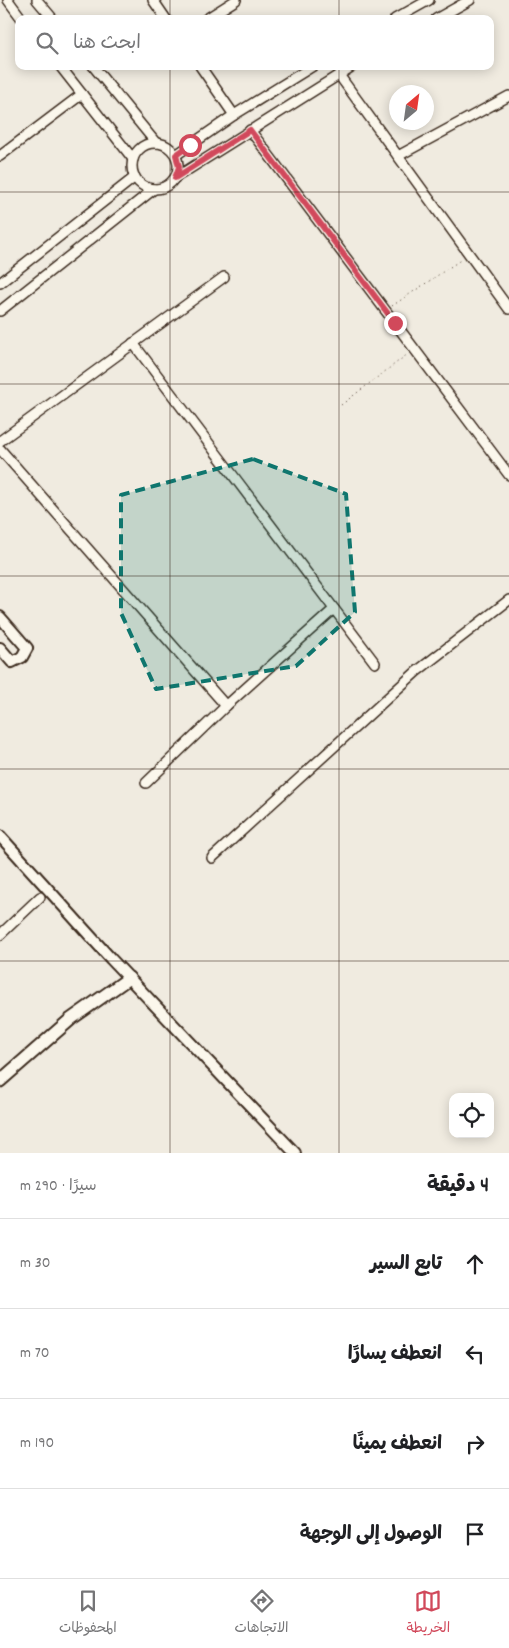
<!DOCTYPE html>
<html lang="ar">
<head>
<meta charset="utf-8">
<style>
  :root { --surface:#fff; --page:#f6f6f6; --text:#202124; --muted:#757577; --line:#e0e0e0; --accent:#d1495b }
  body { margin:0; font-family:Dekko,"Playpen Sans Arabic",sans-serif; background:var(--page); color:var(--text); direction:rtl }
  .controls { position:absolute; right:15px; bottom:15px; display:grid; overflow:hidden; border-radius:10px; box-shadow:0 2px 12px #0003 }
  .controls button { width:45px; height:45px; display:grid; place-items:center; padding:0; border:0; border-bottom:1px solid var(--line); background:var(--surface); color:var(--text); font:25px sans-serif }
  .compass { position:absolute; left:389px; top:85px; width:45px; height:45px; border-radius:50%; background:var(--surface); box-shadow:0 2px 12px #0003; rotate:29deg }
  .stop { position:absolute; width:15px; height:15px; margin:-11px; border:4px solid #d1495b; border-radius:50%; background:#fff }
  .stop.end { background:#d1495b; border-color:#fff; box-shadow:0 1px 5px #0008 }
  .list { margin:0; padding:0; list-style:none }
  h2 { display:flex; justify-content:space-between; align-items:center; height:65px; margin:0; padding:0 20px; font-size:21px }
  h2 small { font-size:16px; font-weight:400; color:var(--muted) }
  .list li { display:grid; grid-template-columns:32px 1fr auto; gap:15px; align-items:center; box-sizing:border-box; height:90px; padding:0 20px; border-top:1px solid var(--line) }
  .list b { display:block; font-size:19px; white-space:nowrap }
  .list em { font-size:16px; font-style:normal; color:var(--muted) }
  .icon { flex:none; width:28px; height:28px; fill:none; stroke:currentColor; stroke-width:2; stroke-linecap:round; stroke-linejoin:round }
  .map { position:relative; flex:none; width:509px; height:1153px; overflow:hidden; direction:ltr }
  .search { position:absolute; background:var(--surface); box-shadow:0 2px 12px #0003; left:15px; right:15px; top:15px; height:55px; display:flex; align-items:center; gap:12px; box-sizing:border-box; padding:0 18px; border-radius:10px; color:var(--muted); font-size:19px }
  .sheet { height:425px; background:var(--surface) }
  nav { display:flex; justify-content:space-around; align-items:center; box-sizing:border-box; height:70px; border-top:1px solid var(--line); background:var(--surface); font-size:14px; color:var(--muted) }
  nav a { display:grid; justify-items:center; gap:2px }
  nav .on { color:var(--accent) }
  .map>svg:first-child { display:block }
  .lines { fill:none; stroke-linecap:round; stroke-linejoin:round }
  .minor-casing { stroke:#3b2a1e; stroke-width:12 }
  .tertiary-casing { stroke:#3b2a1e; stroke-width:14 }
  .secondary-casing { stroke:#3b2a1e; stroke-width:15 }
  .path { stroke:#3b2a1e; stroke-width:1; stroke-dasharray:1 4; stroke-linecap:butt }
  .minor { stroke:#fbf7ec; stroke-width:9 }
  .tertiary { stroke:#fbf7ec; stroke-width:10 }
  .secondary { stroke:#fbf7ec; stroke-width:11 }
  .route { stroke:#d1495b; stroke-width:6 }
  .marked { fill:#0f766e; fill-opacity:0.2; stroke:#0f766e; stroke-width:4; stroke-dasharray:10 6; stroke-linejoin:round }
  .grid { fill:none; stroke:#3b2a1e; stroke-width:1; stroke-opacity:0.55 }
</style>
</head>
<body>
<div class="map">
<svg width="509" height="1153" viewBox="0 0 509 1153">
  <rect width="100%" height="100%" fill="#f0ebe0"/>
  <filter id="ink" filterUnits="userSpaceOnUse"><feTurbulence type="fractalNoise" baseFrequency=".02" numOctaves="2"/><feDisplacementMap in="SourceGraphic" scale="10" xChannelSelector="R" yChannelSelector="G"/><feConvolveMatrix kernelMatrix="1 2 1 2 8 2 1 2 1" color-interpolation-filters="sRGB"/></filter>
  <g filter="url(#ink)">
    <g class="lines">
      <defs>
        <g id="minor">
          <polyline points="8,0 22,19"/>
          <polyline points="37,0 53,19"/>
          <polyline points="153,0 166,19"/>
          <polyline points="206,19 236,0"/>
          <polyline points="395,19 429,0"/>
          <polyline points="436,19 470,0"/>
          <polyline points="60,66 133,159"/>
          <polyline points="93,66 156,143"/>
          <polyline points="200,66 234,115"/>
          <polyline points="339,75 509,309"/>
          <polyline points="250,130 509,475"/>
          <circle cx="155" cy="166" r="23"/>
          <polyline points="176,155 234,115 313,66"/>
          <polyline points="0,156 82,94"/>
          <polyline points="398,156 509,96"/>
          <polyline points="175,178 353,66"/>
          <polyline points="0,283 135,177"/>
          <polyline points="0,311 154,189"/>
          <polyline points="133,343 375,663"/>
          <polyline points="0,441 224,277"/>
          <polyline points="0,449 226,706"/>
          <polyline points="146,783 226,706 334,609"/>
          <polyline points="212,858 416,672 509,600"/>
          <polyline points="0,935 40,897"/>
        </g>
        <g id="tertiary">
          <polyline points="0,617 27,648 22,657 12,662 0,648"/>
          <polyline points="0,836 111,959 295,1153"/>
        </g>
        <polyline id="secondary" points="0,1081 71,1019 129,978"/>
      </defs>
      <use href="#minor" class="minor-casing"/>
      <use href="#tertiary" class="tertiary-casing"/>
      <use href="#secondary" class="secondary-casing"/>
      <g class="path">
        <polyline points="392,306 462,259"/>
        <polyline points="341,405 408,354"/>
      </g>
      <use href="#minor" class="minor"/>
      <use href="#tertiary" class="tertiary"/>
      <use href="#secondary" class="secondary"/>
    </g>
  </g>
  <g class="lines" filter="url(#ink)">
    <polyline class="route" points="190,145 176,155 179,167 175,178 250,130 395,323"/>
  </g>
  <path class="marked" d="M253,459l93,35 9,118 -59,54 -140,23 -35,-76v-118z"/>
  <path class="grid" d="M170,0v19M339,0v19M170,66v1087M339,66v1087M0,192h509M0,384h509M0,576h509M0,769h509M0,961h509"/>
</svg>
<div class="controls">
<button><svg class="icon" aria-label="locate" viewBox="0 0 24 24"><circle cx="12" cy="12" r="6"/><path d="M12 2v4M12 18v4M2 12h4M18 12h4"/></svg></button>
</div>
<svg class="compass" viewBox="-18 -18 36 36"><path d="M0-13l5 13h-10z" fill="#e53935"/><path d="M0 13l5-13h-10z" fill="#757577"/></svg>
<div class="stop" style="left:190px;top:145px"></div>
<div class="stop end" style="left:395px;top:323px"></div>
<div class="search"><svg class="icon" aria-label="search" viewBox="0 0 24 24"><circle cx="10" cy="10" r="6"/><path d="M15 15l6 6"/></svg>ابحث هنا</div>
</div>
<section class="sheet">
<h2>4 دقيقة<small>سيرًا · 290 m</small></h2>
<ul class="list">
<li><svg class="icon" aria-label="ahead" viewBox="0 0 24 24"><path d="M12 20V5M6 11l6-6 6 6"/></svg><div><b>تابع السير</b></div><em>30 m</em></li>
<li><svg class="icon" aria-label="left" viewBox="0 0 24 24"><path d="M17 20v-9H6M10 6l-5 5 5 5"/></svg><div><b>انعطف يسارًا</b></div><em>70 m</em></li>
<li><svg class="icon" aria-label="right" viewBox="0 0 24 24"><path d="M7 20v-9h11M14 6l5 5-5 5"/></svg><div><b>انعطف يمينًا</b></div><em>190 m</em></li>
<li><svg class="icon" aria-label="arrive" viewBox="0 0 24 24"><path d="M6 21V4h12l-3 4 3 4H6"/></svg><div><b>الوصول إلى الوجهة</b></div></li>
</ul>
</section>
<nav>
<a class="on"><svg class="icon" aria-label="map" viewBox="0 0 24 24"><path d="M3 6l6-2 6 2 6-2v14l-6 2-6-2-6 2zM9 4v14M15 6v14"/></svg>الخريطة</a>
<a><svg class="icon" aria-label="directions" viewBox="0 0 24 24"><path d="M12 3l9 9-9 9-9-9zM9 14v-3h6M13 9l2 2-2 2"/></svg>الاتجاهات</a>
<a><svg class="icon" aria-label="saved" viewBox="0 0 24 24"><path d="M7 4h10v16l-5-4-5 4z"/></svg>المحفوظات</a>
</nav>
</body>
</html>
